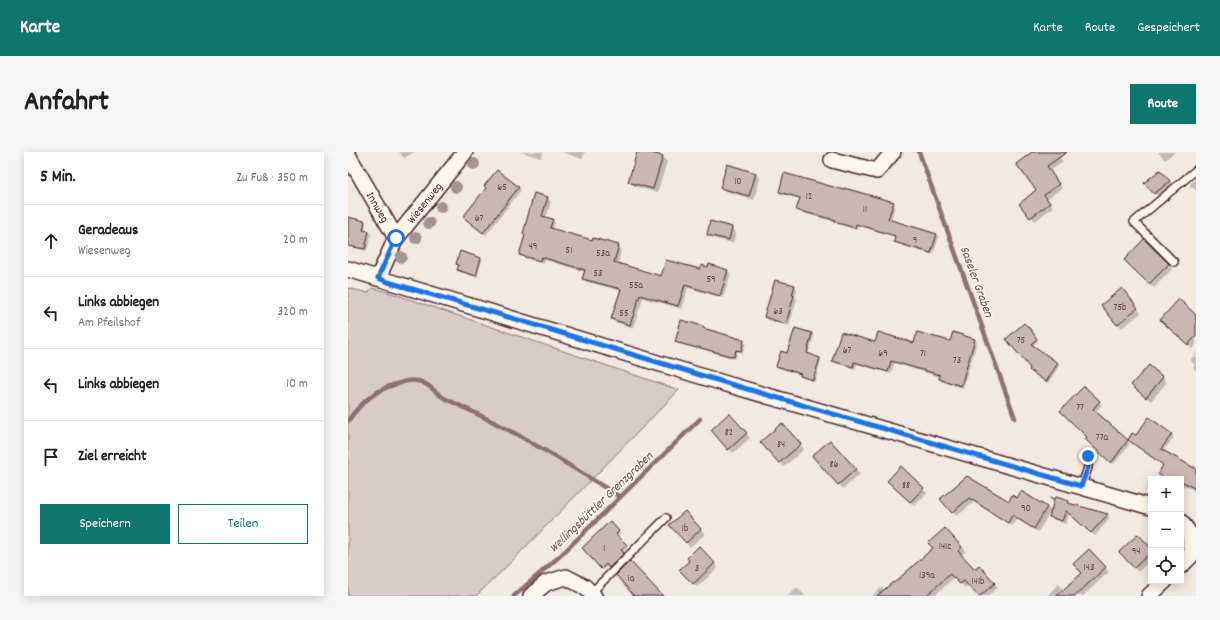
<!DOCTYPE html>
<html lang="de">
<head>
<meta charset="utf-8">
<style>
  :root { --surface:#fff; --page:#f6f6f6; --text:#222; --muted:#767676; --line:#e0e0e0; --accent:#0f766e }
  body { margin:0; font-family:Dekko,sans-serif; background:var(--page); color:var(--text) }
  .controls { position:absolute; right:12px; bottom:12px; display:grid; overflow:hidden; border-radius:0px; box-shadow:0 2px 10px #0003 }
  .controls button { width:36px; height:36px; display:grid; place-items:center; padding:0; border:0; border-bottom:1px solid var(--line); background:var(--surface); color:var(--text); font:20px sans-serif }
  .stop { position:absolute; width:12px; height:12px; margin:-9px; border:3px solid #1a73e8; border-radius:50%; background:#fff }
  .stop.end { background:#1a73e8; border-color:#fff; box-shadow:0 1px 4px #0008 }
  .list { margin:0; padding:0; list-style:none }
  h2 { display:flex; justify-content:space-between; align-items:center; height:52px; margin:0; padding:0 16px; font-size:17px }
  h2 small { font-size:13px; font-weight:400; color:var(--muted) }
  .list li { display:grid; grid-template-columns:26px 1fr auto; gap:12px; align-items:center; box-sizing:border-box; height:72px; padding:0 16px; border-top:1px solid var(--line) }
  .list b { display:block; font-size:15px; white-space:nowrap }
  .list p { margin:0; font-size:13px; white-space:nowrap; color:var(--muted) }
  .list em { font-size:13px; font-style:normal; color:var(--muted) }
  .actions { display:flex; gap:8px; padding:12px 16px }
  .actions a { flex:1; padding:9px 0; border:1px solid var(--accent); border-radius:0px; text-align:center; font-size:14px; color:var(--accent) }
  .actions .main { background:var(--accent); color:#fff }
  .icon { flex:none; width:22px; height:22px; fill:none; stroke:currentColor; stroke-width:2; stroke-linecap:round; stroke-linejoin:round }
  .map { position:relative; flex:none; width:848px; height:444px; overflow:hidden; border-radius:0px }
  header { display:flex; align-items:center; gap:24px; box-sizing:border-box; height:56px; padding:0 20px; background:var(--accent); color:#fff }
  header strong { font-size:19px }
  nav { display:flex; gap:22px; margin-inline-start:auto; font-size:14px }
  .intro { display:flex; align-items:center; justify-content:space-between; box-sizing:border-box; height:96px; padding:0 24px }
  h1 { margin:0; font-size:28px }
  .button { padding:10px 18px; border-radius:0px; background:var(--accent); color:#fff; font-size:14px; font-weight:700 }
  main { display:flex; gap:24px; padding:0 24px }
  aside { flex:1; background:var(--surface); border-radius:0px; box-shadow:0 2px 10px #0003 }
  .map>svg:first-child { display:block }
  .green { fill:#d8ccc6; stroke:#917678 }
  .shadow { fill:#0003 }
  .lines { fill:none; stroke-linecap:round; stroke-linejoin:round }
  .stream { stroke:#8c6f72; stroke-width:4.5 }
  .building { fill:#c8b8b3; stroke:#4a1f2b }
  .lane-casing { stroke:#4a1f2b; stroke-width:10 }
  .street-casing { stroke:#4a1f2b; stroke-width:18 }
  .lane { stroke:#fbf7ec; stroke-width:7 }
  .street { stroke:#fbf7ec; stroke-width:15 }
  .tree { fill:#a89292 }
  .route { stroke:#1a73e8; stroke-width:5 }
  .labels { text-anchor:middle; stroke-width:3.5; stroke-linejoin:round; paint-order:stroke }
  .number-label { font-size:10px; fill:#6a454d }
  .street-label { font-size:12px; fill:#4a1f2b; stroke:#fbf7ec }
  .water-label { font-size:13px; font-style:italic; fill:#704e55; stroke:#fbf7ec }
</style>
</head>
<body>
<header>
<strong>Karte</strong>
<nav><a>Karte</a><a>Route</a><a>Gespeichert</a></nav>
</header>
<div class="intro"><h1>Anfahrt</h1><a class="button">Route</a></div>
<main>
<aside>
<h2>5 Min.<small>Zu Fuß · 350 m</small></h2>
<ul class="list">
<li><svg class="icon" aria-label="ahead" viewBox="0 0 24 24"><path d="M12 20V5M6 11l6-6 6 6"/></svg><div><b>Geradeaus</b><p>Wiesenweg</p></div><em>20 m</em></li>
<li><svg class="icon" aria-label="left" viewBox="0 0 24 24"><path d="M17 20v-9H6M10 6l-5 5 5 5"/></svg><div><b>Links abbiegen</b><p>Am Pfeilshof</p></div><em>320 m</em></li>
<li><svg class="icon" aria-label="left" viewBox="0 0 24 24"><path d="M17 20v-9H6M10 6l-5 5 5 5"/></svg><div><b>Links abbiegen</b></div><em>10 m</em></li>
<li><svg class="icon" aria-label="arrive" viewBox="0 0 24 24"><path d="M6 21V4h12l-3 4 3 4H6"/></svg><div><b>Ziel erreicht</b></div></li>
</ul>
<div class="actions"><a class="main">Speichern</a><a>Teilen</a></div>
</aside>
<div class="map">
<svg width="848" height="444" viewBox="0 0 848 444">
  <rect width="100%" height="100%" fill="#f0eae0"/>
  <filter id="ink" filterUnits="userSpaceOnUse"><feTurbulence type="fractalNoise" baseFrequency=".025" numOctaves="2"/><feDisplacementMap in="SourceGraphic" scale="8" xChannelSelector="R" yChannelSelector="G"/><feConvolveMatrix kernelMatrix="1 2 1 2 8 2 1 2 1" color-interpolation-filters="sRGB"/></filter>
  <g filter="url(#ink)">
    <polygon class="green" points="0,136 20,141 24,136 40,140 331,238 161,412 128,444 0,444"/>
    <g class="shadow">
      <polygon points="51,0 66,0 56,6"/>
      <polygon points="173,0 195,0 193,6"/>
      <polygon points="214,0 237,0 234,7"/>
      <polygon points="290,0 310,0 309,4 315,5 319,10 309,41 286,34 281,30"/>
      <polygon points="686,0 708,0 715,10 702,19 714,36 699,47 705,55 687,69 672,52 689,39"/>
      <polygon points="810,0 827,0 817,8"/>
      <polygon points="379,13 408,22 412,26 406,48 377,39 373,35"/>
      <polygon points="816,23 825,33 811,46 807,41"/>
      <polygon points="848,26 848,39 842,33"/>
      <polygon points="170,35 173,38 138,83 120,68"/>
      <polygon points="497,39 545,51 547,54 543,69 588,83 591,85 585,103 549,92 547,90 548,85 510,73 509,78 490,72 487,70 452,60 449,57 452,47 434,42 432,40"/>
      <polygon points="200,46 203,50 198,66 204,68 207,71 205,78 245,89 270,94 273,97 270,112 314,126 352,118 379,119 383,122 375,146 340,136 334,157 295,146 285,176 267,170 264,167 273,139 239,130 235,127 237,120 197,108 195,112 176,106 172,102 178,84 176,82"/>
      <polygon points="0,66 17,69 18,71 17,80 21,80 23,82 19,99 0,94"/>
      <polygon points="384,76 388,80 385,91 364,86 360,82"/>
      <polygon points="796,89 824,117 806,136 777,108"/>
      <polygon points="132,106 134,108 129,125 112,120 110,118 111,114 109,112"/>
      <polygon points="446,134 449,137 447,145 449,147 441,174 420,168 417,165"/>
      <polygon points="790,157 793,161 774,176 771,173"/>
      <polygon points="848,164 848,193 844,197 814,168"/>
      <polygon points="676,173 685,181 690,189 684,194 711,214 700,231 684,220"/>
      <polygon points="355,175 356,178 396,189 398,191 395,201 390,199 387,207 351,196 351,197 330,192 328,190"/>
      <polygon points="448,178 464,182 466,184 460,202 472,206 473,208 467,230 455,226 453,223 431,216 429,214 440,202"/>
      <polygon points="627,188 629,190 615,236 594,230 592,227 592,225 546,211 543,222 509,212 507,217 488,211 486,209 528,191 566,192 603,190"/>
      <polygon points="848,201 848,219 845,215 847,213 842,208"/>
      <polygon points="801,214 819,230 803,249 789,237"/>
      <polygon points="736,235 754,253 747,260 782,292 766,312 741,290"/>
      <polygon points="385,267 402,286 385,301 381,297"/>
      <polygon points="438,276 456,297 436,315 414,290"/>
      <polygon points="823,283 826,285 815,299 844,316 845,313 848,314 848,340 837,333 834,336 833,336 833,327 818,327 814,325 811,322 816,314 788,284"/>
      <polygon points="486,293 512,322 495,337 465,304"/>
      <polygon points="553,315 579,341 566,354 541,329"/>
      <polygon points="619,325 661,350 669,347 699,355 703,359 690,380 669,367 664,374 626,350 609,364 593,347"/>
      <polygon points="707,349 720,350 723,353 759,363 762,366 747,384 721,361 718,372 706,368 702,364"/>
      <polygon points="341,364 357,382 342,395 338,391"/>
      <polygon points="262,371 272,381 269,384 280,395 274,401 277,404 263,417 260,414 255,418 235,396"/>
      <polygon points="601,381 618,399 613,403 627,419 635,419 650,435 640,444 631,444 621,432 617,436 607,425 586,444 524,444 534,435 537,438 546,433 586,396"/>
      <polygon points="351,395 370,416 349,435 333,418 343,409"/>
      <polygon points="803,397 803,408 790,420 772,400"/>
      <polygon points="741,399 761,420 735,444 699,444 710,432 716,438 735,421"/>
      <polygon points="449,435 457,444 439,444"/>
    </g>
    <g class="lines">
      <g class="stream">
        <polyline points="571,0 667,266"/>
        <path d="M0,269c13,-19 30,-33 52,-38 6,-2 12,-3 18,-2 12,2 18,13 28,18 19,9 38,18 57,28 40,21 79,46 117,70"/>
        <polyline points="166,444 213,403 352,267"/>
      </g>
    </g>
    <g class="building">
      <polygon points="289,0 300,0 315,4 305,37 280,30"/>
      <polygon points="684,0 719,0 699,14 711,32 696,43 702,51 682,66 671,52 688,38 668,12"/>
      <polygon points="379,12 408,21 401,44 372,36"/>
      <polygon points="149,18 171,35 135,81 115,65 138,36 136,34"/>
      <polygon points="812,18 822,29 806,42 796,31"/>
      <polygon points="436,21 496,38 496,36 546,50 540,67 589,82 583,101 546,90 547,84 508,72 507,76 486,70 487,68 448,58 452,46 431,40"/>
      <polygon points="186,41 200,45 194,64 205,67 202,76 244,88 245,86 271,93 266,110 313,124 318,108 352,117 353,113 360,115 361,112 380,118 372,144 337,133 330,154 292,143 282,173 263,167 273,137 234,127 237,118 193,105 192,109 171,103 177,83 175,82"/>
      <polygon points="0,65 17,69 15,78 21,79 17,97 0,94"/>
      <polygon points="362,69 384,75 381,88 359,83"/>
      <polygon points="796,87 821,112 801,132 776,108"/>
      <polygon points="112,99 133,106 128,124 109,118 111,113 108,112"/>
      <polygon points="427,128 447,133 444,143 446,143 438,172 416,165"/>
      <polygon points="774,136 790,156 769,173 753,153"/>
      <polygon points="831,147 848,163 848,184 840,193 812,168"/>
      <polygon points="333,168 355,174 355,176 396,188 393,199 388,198 386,205 349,195 349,196 327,190"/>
      <polygon points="676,171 683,178 689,187 683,192 710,211 698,230 681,218 682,216 658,187"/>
      <polygon points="447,176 464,181 459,201 472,206 465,228 452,224 453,222 428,214 433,199 439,201"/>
      <polygon points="493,180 527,190 530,180 566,191 569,180 602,189 605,180 627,187 613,234 591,227 592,223 543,209 540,220 506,210 505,215 484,209"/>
      <polygon points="801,213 815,225 798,246 783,233"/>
      <polygon points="736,234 752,249 745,257 780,288 763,311 737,287 739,285 712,259"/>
      <polygon points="381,261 399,281 380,298 363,278"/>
      <polygon points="801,265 824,282 813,297 848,317 848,337 833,329 833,327 818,327 810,322 815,313 780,288 784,281 788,283"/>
      <polygon points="434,271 453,292 431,311 412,290"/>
      <polygon points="482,288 508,317 490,333 464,304"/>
      <polygon points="553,314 576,336 562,350 539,329"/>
      <polygon points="619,324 661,349 664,343 669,346 673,339 699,355 686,377 664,363 660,371 621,346 604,361 592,347"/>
      <polygon points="708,345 721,349 720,351 760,362 743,381 718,359 714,369 701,365 706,349 702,346 707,347"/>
      <polygon points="337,359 353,377 338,391 321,373"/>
      <polygon points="262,369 271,379 268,382 279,393 273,398 276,401 261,416 258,412 253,417 234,396"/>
      <polygon points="597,376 614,395 610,399 627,417 631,413 647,431 632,444 630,444 616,429 612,432 602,422 578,444 529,444 545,430 546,431 585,396 580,391"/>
      <polygon points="790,382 803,396 803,400 786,416 771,400"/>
      <polygon points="351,394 367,411 345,432 331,418 341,409 339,406"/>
      <polygon points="741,397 758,415 727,444 708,444 734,421 725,412"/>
      <polygon points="282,409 315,444 286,444 268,423"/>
    </g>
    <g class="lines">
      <defs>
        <g id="lane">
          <polyline points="826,110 786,70 848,18"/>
          <polyline points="733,335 740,316 740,304"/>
          <polyline points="243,441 318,366"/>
        </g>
        <g id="street">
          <path id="s1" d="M0,3l48,83"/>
          <polyline points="484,8 529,19 545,0"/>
          <polyline points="0,117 382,233 803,355"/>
          <path id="s2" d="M30,126l18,-40 69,-86"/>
          <polyline points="833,370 842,382 843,404 833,414"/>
          <polyline points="183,444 198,431 218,425 237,435 246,444"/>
          <polyline points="801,444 817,429"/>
        </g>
      </defs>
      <use href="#lane" class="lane-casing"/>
      <use href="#street" class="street-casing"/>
      <use href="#lane" class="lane"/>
      <use href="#street" class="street"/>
    </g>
    <g class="tree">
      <circle cx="126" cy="12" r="6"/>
      <circle cx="108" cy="35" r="6"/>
      <circle cx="93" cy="55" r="6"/>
      <circle cx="81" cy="71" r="6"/>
      <circle cx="68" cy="86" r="6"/>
      <circle cx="53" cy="105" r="6"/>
    </g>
  </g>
  <g class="lines" filter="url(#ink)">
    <polyline class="route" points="48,86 30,126 40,130 147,161 382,232 733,334 740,316 740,304"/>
  </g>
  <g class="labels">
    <g class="number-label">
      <text x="390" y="32">10</text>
      <text x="154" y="38">65</text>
      <text x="461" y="47">12</text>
      <text x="517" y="60">11</text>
      <text x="131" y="69">67</text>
      <text x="567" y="91">9</text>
      <text x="185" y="97">49</text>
      <text x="221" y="101">51</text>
      <text x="255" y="104">53a</text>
      <text x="250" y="124">53</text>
      <text x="363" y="130">59</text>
      <text x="288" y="136">55a</text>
      <text x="772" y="158">75b</text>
      <text x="430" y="162">63</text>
      <text x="276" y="164">55</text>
      <text x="673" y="191">75</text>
      <text x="499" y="201">67</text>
      <text x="535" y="204">69</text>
      <text x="575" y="204">71</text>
      <text x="609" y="211">73</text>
      <text x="732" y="258">77</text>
      <text x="381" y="283">82</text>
      <text x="754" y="288">77a</text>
      <text x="433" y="295">84</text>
      <text x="486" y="315">86</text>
      <text x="558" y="336">88</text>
      <text x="678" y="359">90</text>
      <text x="337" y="379">1b</text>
      <text x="597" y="397">141c</text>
      <text x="256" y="399">1</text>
      <text x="788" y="402">94</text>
      <text x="741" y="418">143</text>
      <text x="349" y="419">3</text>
      <text x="579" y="426">139a</text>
      <text x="283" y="429">1a</text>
      <text x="630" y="432">141b</text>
    </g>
    <g class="street-label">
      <text dy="4" stroke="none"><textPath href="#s2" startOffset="89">Wiesenweg</textPath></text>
      <text dy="4" stroke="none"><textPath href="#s1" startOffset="60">Innweg</textPath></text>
    </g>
    <g class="water-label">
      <text transform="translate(630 129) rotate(70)" y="5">Saseler Graben</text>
      <text transform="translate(252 349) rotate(-44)" y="5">Wellingsbüttler Grenzgraben</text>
    </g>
  </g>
</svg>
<div class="controls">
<button>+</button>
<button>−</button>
<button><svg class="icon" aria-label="locate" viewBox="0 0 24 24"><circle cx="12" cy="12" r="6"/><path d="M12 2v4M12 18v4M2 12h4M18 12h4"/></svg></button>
</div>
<div class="stop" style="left:48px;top:86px"></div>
<div class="stop end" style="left:740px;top:304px"></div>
</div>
</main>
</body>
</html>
